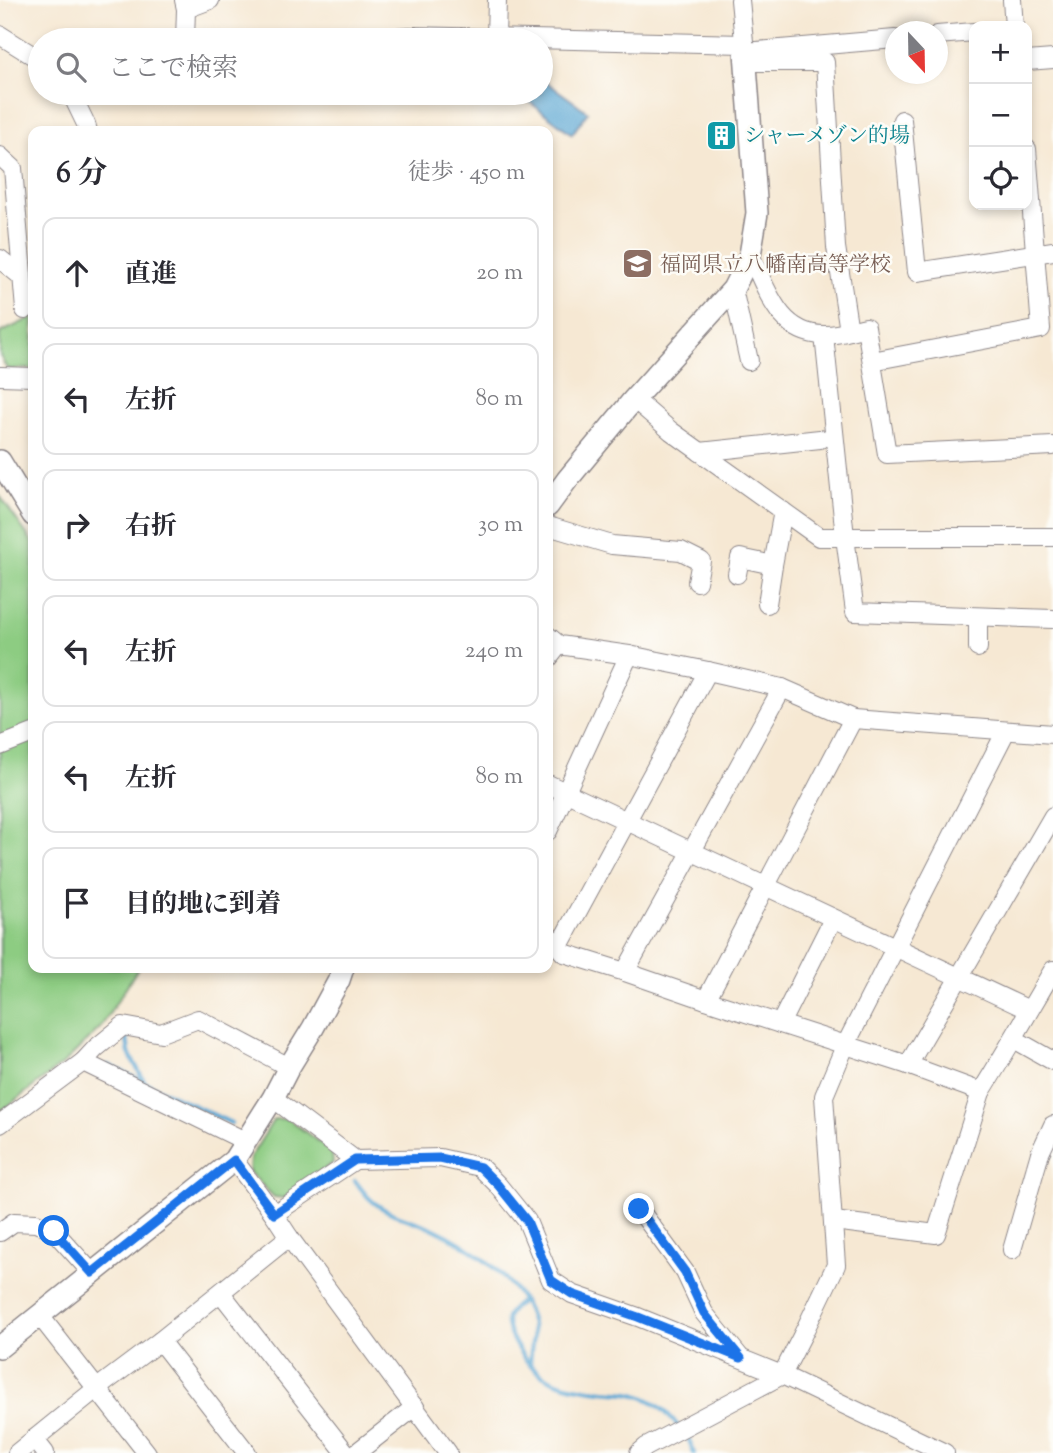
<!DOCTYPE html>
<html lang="ja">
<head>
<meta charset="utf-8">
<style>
  :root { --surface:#fff; --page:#f7f7f7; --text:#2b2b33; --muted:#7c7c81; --line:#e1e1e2 }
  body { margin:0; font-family:"Sorts Mill Goudy","Noto Serif JP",serif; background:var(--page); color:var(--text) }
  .controls { position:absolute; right:21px; top:21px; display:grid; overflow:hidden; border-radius:14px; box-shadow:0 4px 10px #0003 }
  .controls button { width:63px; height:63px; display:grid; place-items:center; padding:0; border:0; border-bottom:2px solid var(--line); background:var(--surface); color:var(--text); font:35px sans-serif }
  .compass { position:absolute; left:885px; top:21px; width:63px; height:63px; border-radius:50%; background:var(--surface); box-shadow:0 4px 10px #0003; rotate:158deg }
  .stop { position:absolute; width:21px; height:21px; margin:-16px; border:5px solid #1a73e8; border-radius:50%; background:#fff }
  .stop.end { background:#1a73e8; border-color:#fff; box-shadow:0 2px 7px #0008 }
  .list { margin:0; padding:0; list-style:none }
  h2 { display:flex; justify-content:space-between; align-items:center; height:91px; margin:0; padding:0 28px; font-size:30px }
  h2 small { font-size:23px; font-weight:400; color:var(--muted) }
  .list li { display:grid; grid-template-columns:46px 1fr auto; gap:21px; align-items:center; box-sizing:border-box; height:112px; margin:0 14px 14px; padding:0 14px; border:2px solid var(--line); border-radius:14px }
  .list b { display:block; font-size:26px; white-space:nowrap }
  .list em { font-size:23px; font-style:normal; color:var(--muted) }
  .icon { flex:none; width:38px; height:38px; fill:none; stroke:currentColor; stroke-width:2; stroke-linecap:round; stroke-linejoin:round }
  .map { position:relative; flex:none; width:1053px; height:1453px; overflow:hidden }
  .search { position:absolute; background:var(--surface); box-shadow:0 4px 10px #0003; left:28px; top:28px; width:525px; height:77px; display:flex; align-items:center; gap:18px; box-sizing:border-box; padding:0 24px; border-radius:38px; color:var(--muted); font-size:26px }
  .panel { position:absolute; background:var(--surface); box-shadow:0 4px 10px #0003; left:28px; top:126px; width:525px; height:847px; border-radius:14px }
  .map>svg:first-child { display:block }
  .green { fill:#8dcc82; stroke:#58775e; stroke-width:2 }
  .water { fill:#5aa6d3; stroke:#3e6487; stroke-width:2 }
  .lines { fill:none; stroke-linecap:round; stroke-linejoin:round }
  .stream { stroke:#5aa6d3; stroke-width:4.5 }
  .minor-casing { stroke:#8c8587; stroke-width:20 }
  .tertiary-casing { stroke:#8c8587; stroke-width:24 }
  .minor { stroke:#fff; stroke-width:18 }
  .tertiary { stroke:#fff; stroke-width:21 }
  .route { stroke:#1a73e8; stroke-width:9 }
  .labels { text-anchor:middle; stroke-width:5; stroke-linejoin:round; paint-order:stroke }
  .culture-label { font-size:21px; fill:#0d838f; stroke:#fdfcf7; text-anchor:start }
  .education-label { font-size:21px; fill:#785e54; stroke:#fdfcf7; text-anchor:start }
</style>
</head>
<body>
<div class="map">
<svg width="1053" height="1453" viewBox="0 0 1053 1453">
  <rect width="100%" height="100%" fill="#fdfcf7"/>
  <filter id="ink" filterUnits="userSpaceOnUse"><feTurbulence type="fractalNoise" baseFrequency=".0143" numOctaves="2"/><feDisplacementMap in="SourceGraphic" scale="14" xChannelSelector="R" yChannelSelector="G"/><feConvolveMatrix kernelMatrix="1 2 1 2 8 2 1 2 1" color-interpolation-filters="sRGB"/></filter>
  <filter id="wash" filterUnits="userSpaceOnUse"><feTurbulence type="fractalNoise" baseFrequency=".00686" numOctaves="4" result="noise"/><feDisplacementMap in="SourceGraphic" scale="28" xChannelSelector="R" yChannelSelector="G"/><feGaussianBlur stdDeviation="1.57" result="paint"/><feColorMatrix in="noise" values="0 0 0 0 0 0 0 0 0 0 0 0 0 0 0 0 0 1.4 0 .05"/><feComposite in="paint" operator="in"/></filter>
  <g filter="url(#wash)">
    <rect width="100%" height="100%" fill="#f6e8d3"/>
    <g class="green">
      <polygon points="33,317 33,369 7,369 0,356 0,333"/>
      <polygon points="0,496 33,543 33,968 138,968 101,1027 63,1064 0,1112"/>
      <polygon points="274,1119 288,1119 332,1152 333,1163 284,1198 274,1197 249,1172 250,1158"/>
    </g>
    <polygon class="water" points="542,79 588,112 572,134 527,100 532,93 541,93"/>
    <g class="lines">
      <g class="stream">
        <polyline points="126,1033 129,1053 144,1081"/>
        <polyline points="108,1065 231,1123"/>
        <path d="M355,1181c5,6 9,12 14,17 17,17 42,21 63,30 35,16 86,51 98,89 6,16 0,32 0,48"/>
        <path d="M522,1301c-14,11 -20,16 -11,35 20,43 48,51 92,55 14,1 29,1 42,7 14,6 23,16 33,28"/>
        <polyline points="683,1432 689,1440 694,1453"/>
      </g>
    </g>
  </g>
  <g filter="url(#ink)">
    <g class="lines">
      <defs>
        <g id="minor">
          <polyline points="184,0 186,9 185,40"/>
          <polyline points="740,0 745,52 895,39"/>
          <polyline points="1012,0 1014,26"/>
          <polyline points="186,9 210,0"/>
          <polyline points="0,35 40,60"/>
          <polyline points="937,35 974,32"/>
          <polyline points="496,38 497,0"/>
          <polyline points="361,40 409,36 744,44"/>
          <polyline points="1027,61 1053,59"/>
          <polyline points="745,62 825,62 836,247 849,331"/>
          <polyline points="71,93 86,124 88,131"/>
          <polyline points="902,120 917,272 1053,251"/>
          <polyline points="0,156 13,168 25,310"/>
          <path d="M750,255c17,33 28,79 73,80 14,1 30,-5 43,-8l21,127 166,-8"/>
          <polyline points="0,259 22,277"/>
          <polyline points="733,289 749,361"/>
          <polyline points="824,335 845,537 855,612 1053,619"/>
          <polyline points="872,361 1041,329 1027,149"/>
          <polyline points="0,376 33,377"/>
          <polyline points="634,399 671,431 819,537 1053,537"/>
          <polyline points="700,452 820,439"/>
          <polyline points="548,526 612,545 681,551 701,561 697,582"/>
          <polyline points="737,574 740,558 773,565 783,511"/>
          <polyline points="767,604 773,565"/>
          <polyline points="548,636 559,645 629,655 708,671 782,688 853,719 1053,734"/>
          <polyline points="978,648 978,617"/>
          <polyline points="548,659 559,645"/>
          <polyline points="0,746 33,733"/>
          <polyline points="548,784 1029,1010"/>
          <polyline points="548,831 629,655"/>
          <path d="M548,935l16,18 61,19 81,28 202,65 73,27c25,-40 48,-81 72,-122"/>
          <polyline points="559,946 708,671"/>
          <polyline points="625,972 782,688"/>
          <polyline points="706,1000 853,719"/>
          <polyline points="780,1024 833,919"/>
          <polyline points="1014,1039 1053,1061"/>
          <polyline points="83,1062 96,1048 123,1026 161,1033 198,1019 289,1067"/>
          <polyline points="908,1065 1053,816"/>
          <polyline points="273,1098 355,1160"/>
          <polyline points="0,1124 83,1062 245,1141"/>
          <polyline points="234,1160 274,1214 289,1237 448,1453"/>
          <polyline points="639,1209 685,1272 704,1313 739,1356"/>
          <polyline points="274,1214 355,1160 440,1158 480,1167 498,1185 527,1221 551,1280 572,1294 638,1317 782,1375 945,1453"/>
          <polyline points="834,1221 936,1234 981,1092"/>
          <polyline points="0,1232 14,1222 36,1223 54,1231 92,1273"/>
          <polyline points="1012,1250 1040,1153 1053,1125"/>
          <polyline points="221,1293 346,1453"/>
          <polyline points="40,1316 147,1453"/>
          <polyline points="160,1341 247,1453"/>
          <polyline points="34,1439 45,1453"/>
          <polyline points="17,1453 96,1389 160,1341 289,1237"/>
          <polyline points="356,1453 415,1407"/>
          <polyline points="639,1453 646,1447 782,1375 802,1336 836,1265 824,1096 845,1046 1006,731"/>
        </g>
        <g id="tertiary">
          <polyline points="0,461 33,515"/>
          <polyline points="548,506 567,480 634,399 733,289 750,255 757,213 745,52"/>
          <polyline points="0,1347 234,1160 273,1098 289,1067 313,1028 339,980 343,968"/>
        </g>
      </defs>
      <use href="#minor" class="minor-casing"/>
      <use href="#tertiary" class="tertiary-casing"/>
      <use href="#minor" class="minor"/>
      <use href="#tertiary" class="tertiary"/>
    </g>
  </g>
  <g class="lines" filter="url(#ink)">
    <polyline class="route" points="54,1231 92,1273 234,1160 274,1214 355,1160 440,1158 480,1167 498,1185 527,1221 551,1280 572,1294 638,1317 741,1358 704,1313 685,1272 639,1209"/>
  </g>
  <defs>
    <symbol id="building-square" viewBox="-11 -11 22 22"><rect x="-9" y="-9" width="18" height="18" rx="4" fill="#0f9aa8" stroke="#fdfcf7"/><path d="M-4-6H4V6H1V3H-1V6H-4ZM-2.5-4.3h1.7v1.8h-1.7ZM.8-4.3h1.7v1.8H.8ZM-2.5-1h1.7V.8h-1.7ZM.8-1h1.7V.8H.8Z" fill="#fff"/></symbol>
    <symbol id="school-square" viewBox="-11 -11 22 22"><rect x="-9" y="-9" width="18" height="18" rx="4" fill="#8d6e63" stroke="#fdfcf7"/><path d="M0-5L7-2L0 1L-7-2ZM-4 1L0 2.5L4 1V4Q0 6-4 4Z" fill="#fff"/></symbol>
  </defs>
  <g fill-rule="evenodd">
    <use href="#building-square" x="704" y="118" width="35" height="35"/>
    <use href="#school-square" x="620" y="246" width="35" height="35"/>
  </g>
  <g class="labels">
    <g class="culture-label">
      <text x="744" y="142">シャーメゾン的場</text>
    </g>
    <g class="education-label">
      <text x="660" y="271">福岡県立八幡南高等学校</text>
    </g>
  </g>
</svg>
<div class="controls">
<button>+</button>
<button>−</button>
<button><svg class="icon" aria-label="locate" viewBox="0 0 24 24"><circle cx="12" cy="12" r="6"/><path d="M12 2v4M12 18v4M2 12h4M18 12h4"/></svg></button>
</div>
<svg class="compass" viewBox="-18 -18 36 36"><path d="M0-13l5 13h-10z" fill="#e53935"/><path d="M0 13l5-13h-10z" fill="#7c7c81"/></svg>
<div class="stop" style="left:54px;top:1231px"></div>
<div class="stop end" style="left:639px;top:1209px"></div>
<div class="search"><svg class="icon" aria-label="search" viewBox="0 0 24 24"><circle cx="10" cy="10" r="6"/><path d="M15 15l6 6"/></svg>ここで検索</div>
<section class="panel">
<h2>6 分<small>徒歩 · 450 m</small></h2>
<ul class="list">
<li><svg class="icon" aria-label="ahead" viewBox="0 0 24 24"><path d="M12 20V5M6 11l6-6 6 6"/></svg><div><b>直進</b></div><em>20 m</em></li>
<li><svg class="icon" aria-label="left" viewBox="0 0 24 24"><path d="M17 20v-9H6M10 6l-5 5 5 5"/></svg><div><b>左折</b></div><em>80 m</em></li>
<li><svg class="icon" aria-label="right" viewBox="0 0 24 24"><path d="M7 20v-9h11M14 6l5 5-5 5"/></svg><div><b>右折</b></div><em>30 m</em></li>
<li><svg class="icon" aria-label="left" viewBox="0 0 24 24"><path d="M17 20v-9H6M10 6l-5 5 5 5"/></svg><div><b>左折</b></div><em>240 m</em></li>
<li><svg class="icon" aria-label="left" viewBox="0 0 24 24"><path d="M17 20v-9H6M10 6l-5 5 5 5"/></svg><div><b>左折</b></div><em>80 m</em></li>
<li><svg class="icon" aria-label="arrive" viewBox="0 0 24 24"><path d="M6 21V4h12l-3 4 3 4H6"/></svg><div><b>目的地に到着</b></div></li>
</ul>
</section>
</div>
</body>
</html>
